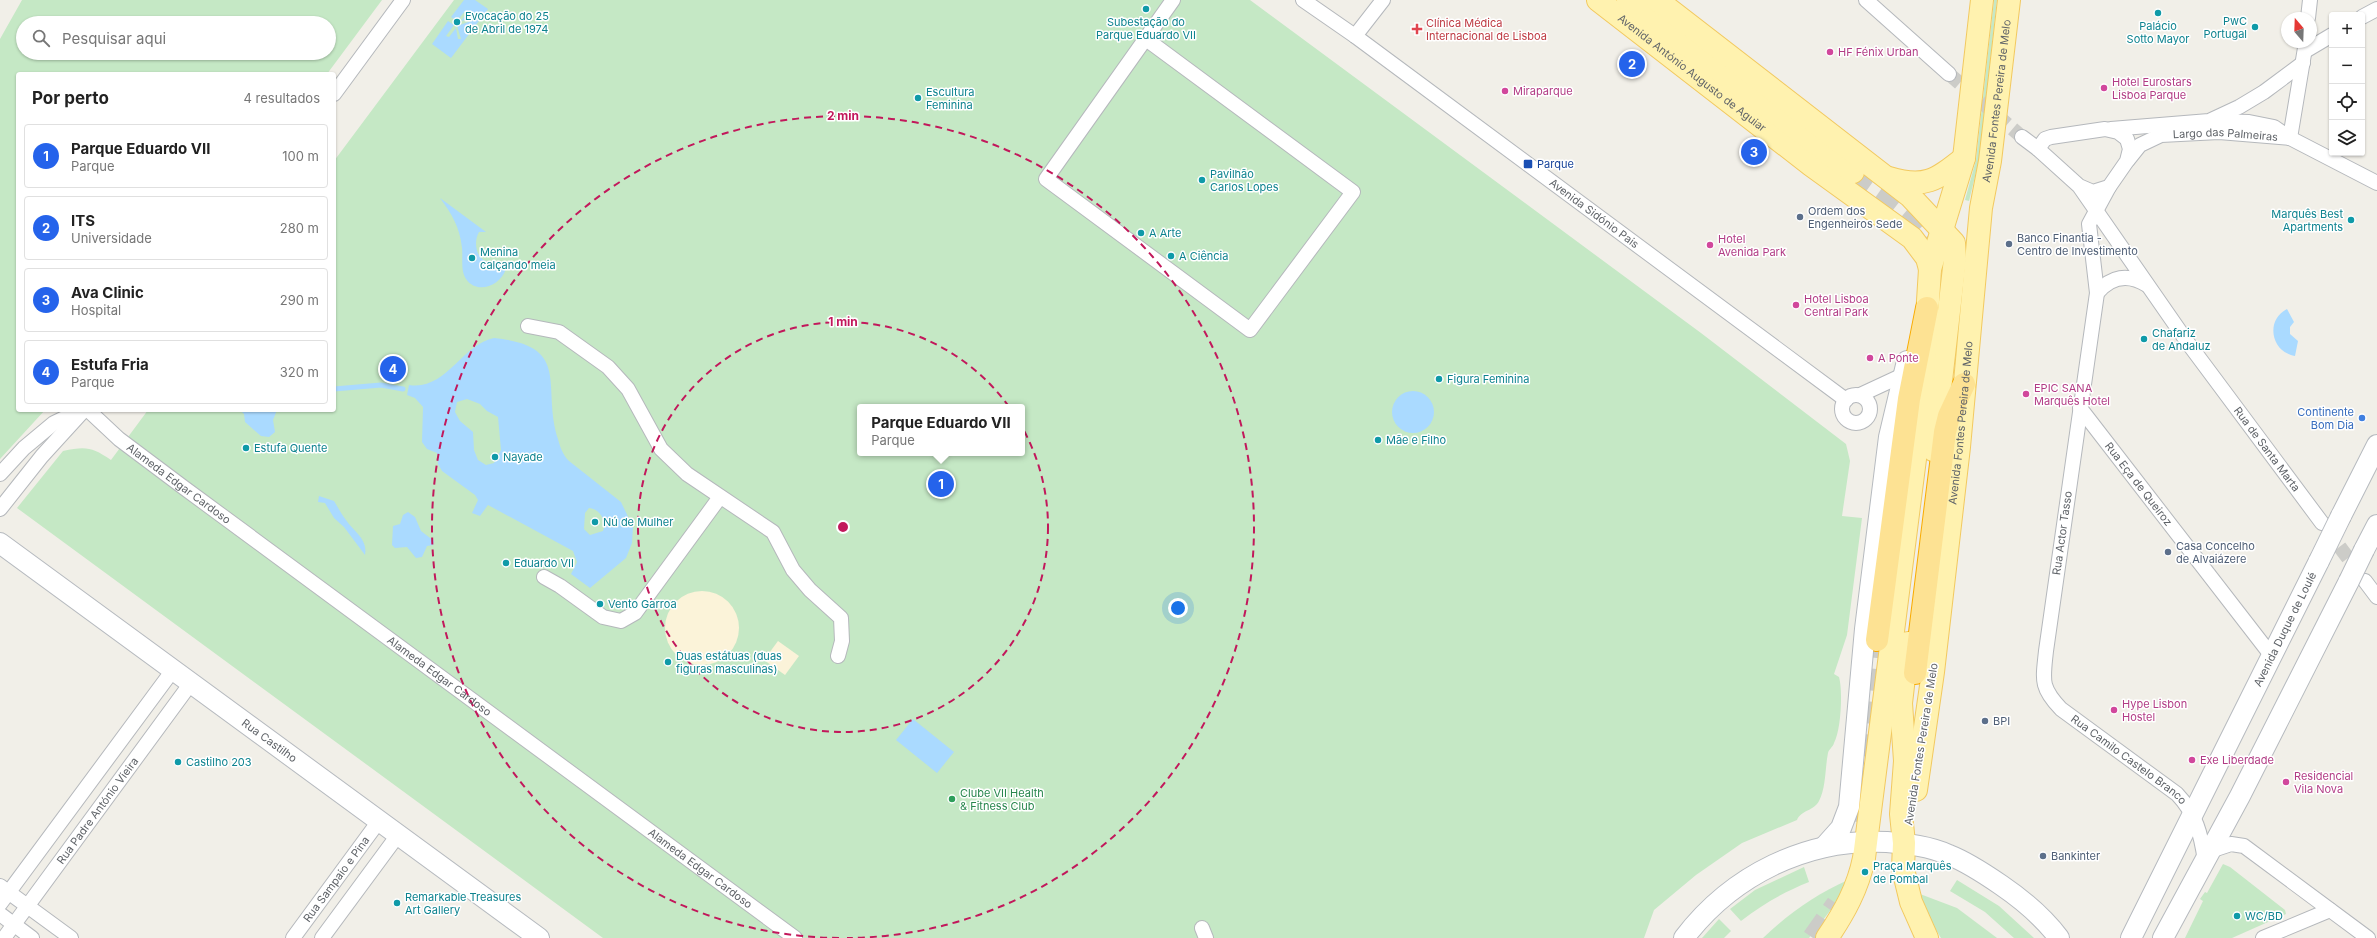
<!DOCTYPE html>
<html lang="pt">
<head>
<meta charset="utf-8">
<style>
  :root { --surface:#fff; --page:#f2f2f2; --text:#222; --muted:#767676; --line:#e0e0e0; --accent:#2563eb }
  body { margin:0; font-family:Inter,sans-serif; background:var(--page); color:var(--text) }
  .controls { position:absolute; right:12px; top:12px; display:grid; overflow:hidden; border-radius:4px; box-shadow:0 1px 3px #0004 }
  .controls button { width:36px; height:36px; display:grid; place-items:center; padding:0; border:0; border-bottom:1px solid var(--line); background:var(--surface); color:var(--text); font:20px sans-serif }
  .compass { position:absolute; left:2281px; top:12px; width:36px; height:36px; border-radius:50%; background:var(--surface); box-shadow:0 1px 3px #0004; rotate:341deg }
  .you { position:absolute; left:1178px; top:608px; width:14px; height:14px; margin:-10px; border:3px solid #fff; border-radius:50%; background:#1a73e8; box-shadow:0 0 0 6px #1a73e833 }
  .badge { display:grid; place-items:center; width:26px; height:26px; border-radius:50%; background:var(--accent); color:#fff; font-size:13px; font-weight:700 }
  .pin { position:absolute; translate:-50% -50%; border:2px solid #fff; box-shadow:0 1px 4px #0006 }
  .popup { position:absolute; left:857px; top:404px; width:168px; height:52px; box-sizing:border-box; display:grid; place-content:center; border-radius:4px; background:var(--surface); filter:drop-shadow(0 1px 3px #0005); font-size:13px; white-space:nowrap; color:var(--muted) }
  .popup b { font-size:15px; color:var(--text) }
  .popup::after { content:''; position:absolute; left:50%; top:100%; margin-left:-8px; border:8px solid transparent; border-top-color:var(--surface) }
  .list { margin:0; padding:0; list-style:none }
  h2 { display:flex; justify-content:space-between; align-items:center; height:52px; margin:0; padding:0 16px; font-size:17px }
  h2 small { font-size:13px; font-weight:400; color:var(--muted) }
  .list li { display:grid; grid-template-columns:26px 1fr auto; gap:12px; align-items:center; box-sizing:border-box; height:64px; margin:0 8px 8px; padding:0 8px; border:1px solid var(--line); border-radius:4px }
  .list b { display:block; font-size:15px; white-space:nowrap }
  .list p { margin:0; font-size:13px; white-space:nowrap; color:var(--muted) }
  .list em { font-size:13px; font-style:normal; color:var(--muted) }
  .icon { flex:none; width:22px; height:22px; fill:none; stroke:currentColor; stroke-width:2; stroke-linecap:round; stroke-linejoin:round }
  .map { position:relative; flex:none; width:2377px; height:938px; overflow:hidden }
  .search { position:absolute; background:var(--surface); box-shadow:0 1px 3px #0004; left:16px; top:16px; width:320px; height:44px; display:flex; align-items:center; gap:10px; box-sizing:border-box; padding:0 14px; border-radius:22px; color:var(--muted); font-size:15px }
  .panel { position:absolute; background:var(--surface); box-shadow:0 1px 3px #0004; left:16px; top:72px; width:320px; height:340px; border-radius:4px }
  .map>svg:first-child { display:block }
  .green { fill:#c5e8c5; fill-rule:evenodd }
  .sand { fill:#fbf3d9 }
  .water { fill:#aadaff; fill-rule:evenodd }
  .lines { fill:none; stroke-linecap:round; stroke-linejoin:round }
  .stream { stroke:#aadaff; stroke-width:5 }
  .street-tunnel { stroke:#ccccc8; stroke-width:14; stroke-dasharray:14 7; stroke-linecap:butt }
  .highway-tunnel { stroke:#ccccc8; stroke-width:22; stroke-dasharray:22 11; stroke-linecap:butt }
  .street-casing { stroke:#b5b8bc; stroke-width:16 }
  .secondary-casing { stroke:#b6babf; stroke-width:22 }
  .primary-casing { stroke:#f2c960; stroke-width:24 }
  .highway-casing { stroke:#f9ab00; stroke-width:24 }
  .street { stroke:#fff; stroke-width:14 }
  .secondary { stroke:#fff; stroke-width:20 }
  .primary { stroke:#fff2af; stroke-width:22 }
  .highway { stroke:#fde293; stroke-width:22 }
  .secondary-bridge-casing { stroke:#b6babf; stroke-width:22; stroke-linecap:butt }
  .secondary-bridge { stroke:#fff; stroke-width:20 }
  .ring { fill:none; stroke:#c2185b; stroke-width:2; stroke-dasharray:7 5 }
  .culture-dot { fill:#0f9aa8; stroke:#fff; stroke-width:1.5 }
  .health-dot { fill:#e0444e; stroke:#fff; stroke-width:1.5 }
  .hotel-dot { fill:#d1479c; stroke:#fff; stroke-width:1.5 }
  .transit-dot { fill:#1a4fb4; stroke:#fff; stroke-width:1.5 }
  .service-dot { fill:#5c6f8a; stroke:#fff; stroke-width:1.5 }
  .shop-dot { fill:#3f7fe0; stroke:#fff; stroke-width:1.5 }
  .leisure-dot { fill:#2e9e5b; stroke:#fff; stroke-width:1.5 }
  .labels { text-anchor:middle; stroke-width:3; stroke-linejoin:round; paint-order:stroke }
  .culture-label { font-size:11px; fill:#0d838f; stroke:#fff; text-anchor:start }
  .health-label { font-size:11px; fill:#be3a42; stroke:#fff; text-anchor:start }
  .hotel-label { font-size:11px; fill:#b23c85; stroke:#fff; text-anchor:start }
  .street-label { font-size:11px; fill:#5f6368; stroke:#fff }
  .transit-label { font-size:11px; fill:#164399; stroke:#fff; text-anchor:start }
  .service-label { font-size:11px; fill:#4e5e75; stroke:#fff; text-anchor:start }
  .shop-label { font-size:11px; fill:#366cbe; stroke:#fff; text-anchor:end }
  .leisure-label { font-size:11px; fill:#27864d; stroke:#fff; text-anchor:start }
  .centre { fill:#c2185b; stroke:#fff; stroke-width:2 }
  .ring-label { font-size:12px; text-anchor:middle; font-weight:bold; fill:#c2185b; stroke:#fff; stroke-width:3; stroke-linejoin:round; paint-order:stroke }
</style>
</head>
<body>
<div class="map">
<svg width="2377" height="938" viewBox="0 0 2377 938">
  <rect width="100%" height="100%" fill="#f1efe8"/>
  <g class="green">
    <path d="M22,0h360l-55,74h-309v336h27l-45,49v-420zM23,23h306v30h-306z"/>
    <path d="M454,0h796l451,333 145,111 4,17 -8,55 20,2 -15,117 -13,39 5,3c4,14 2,53 -5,66 -1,4 -5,6 -6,10 -3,15 -2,35 -9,48 -5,10 -18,9 -22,19l-55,23 -46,32 -42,35 -10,28h-1041l-586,-430 46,-57c23,-5 29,-4 48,9l37,-50h186v-249zM860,407h162v46h-162z"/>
    <polygon points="1994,0 1997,0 1979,160 1969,201 1965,200 1976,160"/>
    <polygon points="2223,864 2230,867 2285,910 2286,914 2232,938 2185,938 2203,901 2200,899 2205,892 2207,893"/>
    <path d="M1804,867l5,15c-25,10 -46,22 -68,39l-11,-12 25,-19z"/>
    <path d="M1848,880l-15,27 -24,31h-46c25,-24 53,-44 85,-58z"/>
    <polygon points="1957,880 1999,906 2034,938 2014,938 1985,912 1950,891"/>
    <polygon points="1920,894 1957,908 1997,938 1941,938 1930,920"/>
    <polygon points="1719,919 1731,931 1724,938 1702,938"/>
  </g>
  <g class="sand">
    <circle cx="702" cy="628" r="37"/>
    <polygon points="778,641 799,656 785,675 764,660"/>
  </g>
  <g class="water">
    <polygon points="464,0 475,0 488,9 451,58 432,44 448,21 454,25 446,36 449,37 456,28 458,39 461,39 457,26 474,20 473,18 461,21 467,13 465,11 457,21 451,17"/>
    <path d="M440,198l46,34h-7c-6,10 -3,27 9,30 4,2 9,1 13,1l5,6c-7,20 -34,26 -42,6 -3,-8 -1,-18 -2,-27 -2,-20 -10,-34 -22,-50z"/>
    <path d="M2287,309l7,13 -4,5v7l8,7 -3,15c-24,-4 -30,-36 -8,-47z"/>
    <path d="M494,338c79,8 47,48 64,101 2,8 5,16 11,22l52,41 12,25 -1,16 -6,15 -36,30 -19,-14 6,-12 -4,-11 -85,-46 -8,11 -8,-3 6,-13 -3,-5 -33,-24 -4,-7 -1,-11 -10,-4 -5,-7 1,-35 -8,-9 -8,-3 2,-10c37,6 53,-41 85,-47zM467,399l13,5 7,7 11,6 3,33 -7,13 -8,2 -8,-5 -4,-10 -1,-18 -13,-11 -5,-9 2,-10zM589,508c11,1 18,13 14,23l-13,4 -6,-6 1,-16z"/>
    <circle cx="1413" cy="412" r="21"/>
    <polygon points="240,410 277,410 273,420 275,432 269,437 261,436 245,422 244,414"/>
    <path d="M319,496l15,5c4,6 7,13 12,19 8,12 22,19 19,35l-21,-28 -10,-9 -9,-15 -7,-1z"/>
    <polygon points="408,512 415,517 421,531 434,541 433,545 427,546 422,557 416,558 407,547 395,548 392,545 393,526 400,524 403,515"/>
    <polygon points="913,719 954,752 937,773 896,740"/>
  </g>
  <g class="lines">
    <polyline class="stream" points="334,389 381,385 403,389"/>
    <g class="street-tunnel">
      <polyline points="1949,74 2022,137"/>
      <polyline points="2327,530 2360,574"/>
    </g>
    <g class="highway-tunnel">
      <path d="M1853,172c30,23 78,50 90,88"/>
      <polyline points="1859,822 1877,640"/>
      <polyline points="1813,938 1837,904"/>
    </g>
    <defs>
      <g id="street">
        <path id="s1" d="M1303,0l52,36 491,364"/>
        <polyline points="1866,0 1949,74"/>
        <polyline points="2362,17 2377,9"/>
        <polyline points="2308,18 2310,0"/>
        <polyline points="1355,36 1383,0"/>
        <polyline points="1146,39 1353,192 1250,330 1046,179 1173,0"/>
        <polyline points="2305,51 2332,35"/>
        <polyline points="334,94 403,0"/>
        <polyline points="2214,121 2249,122 2274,127 2290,138 2377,183"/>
        <polyline points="2111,129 2209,121 2239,107 2264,92 2303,63"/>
        <polyline points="2022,137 2038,149"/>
        <polyline points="2290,138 2306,42"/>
        <path id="s2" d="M2128,160l12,-15 21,-10 58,-3 71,6"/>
        <path id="s3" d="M2079,186l14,6 16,-5 18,-26 3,-12 -3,-10 -9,-7 -13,-3 -54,8 -6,2 -7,10 41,37 109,157 134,180"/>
        <path id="s4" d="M2109,187l-20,37 8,69 -51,358c-3,29 -6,36 15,58l116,85c19,20 24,40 28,67"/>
        <path d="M2097,293c14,-17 31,-20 50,-8"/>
        <polyline points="528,326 559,332 608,367 628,389 661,449 687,474 773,532 793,570 810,590 841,618 842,641 838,656"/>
        <polyline points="1860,395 1903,375"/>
        <circle cx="1856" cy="409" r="14"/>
        <path id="s5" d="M2080,408l191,247"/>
        <path id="s6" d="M88,410l31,29 64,48 612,451"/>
        <polyline points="0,474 24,448 54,423 79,411"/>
        <polyline points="0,509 42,456 84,410"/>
        <polyline points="544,577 560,586 603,617 621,621 635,613 720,497"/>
        <polyline points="2365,581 2377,597"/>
        <polyline points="2210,851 2231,844 2244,846 2368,938"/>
        <polyline points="0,886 71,938"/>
        <polyline points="0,904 173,670"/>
        <polyline points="0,914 32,938"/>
        <polyline points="1202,928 1206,938"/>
        <path id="s7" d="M4,938l187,-255"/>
        <path id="s8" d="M293,938l86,-117"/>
        <polyline points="322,938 398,835"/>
        <polyline points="2263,938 2330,910"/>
      </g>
      <g id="secondary">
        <polyline points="2341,516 2377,445"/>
        <path id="s9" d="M0,543l539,395"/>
        <polyline points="2364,550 2377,525"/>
        <polyline points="1824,847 1841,828 1849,807 1865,629 1889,437 1907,361"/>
        <path d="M1684,938c48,-63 123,-100 203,-96 21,2 42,4 62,13 18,7 36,19 52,30 22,15 42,32 58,53"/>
        <path id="s10" d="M2131,938l188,-377"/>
        <polyline points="2163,938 2240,796 2349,581"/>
      </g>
      <g id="primary">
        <path id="s11" d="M1598,0l213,165 101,73 15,20 3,11"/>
        <polyline points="1628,0 1853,172"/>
        <polyline points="1657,0 1910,196 1954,243 1955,259 1933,450"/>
        <path d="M1889,178c36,11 47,2 75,-20"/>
        <polyline points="1908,643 1901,703 1905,761 1901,814 1904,843 1903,869 1911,902 1927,938"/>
        <path id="s12" d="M1916,790l17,-118 26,-225 22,-239 9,-47 19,-161"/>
        <path d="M1827,938c17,-25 31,-50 37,-80l57,-446 9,-143 34,-111 18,-158"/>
      </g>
      <g id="highway">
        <polyline points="1877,640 1909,399 1927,308"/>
        <polyline points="1915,673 1945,432 1949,416 1964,384"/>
      </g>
    </defs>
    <use href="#street" class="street-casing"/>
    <use href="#secondary" class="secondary-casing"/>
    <use href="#primary" class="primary-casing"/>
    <use href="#highway" class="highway-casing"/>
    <use href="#street" class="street"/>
    <use href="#secondary" class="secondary"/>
    <use href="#primary" class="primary"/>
    <use href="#highway" class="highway"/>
    <defs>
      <g id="secondary-bridge">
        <polyline points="2319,561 2341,516"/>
        <polyline points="2349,581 2364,550"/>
      </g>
    </defs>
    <use href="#secondary-bridge" class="secondary-bridge-casing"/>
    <use href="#secondary-bridge" class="secondary-bridge"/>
  </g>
  <g class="ring">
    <circle cx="843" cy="527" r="205"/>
    <path d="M839 938A411 411 0 1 1 847 938"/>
  </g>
  <g class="culture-dot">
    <circle cx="1146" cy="9" r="4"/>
    <circle cx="2158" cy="13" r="4"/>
    <circle cx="457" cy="22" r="4"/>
    <circle cx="2255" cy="27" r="4"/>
    <circle cx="918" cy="98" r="4"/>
    <circle cx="1202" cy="180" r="4"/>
    <circle cx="2351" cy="220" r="4"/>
    <circle cx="1141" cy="233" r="4"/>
    <circle cx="1171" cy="256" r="4"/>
    <circle cx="472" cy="258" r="4"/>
    <circle cx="2144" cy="339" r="4"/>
    <circle cx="1439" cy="379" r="4"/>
    <circle cx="1378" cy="440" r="4"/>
    <circle cx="246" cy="448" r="4"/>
    <circle cx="495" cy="457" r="4"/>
    <circle cx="595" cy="522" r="4"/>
    <circle cx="506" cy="563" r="4"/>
    <circle cx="600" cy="604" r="4"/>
    <circle cx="668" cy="662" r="4"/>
    <circle cx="178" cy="762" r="4"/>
    <circle cx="1865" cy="872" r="4"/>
    <circle cx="397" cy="903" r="4"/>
    <circle cx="2237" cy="916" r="4"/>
  </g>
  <path class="health-dot" d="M1415 23h4v4h4v4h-4v4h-4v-4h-4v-4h4z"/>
  <g class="hotel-dot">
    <circle cx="1830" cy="52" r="4"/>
    <circle cx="2104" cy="88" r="4"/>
    <circle cx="1505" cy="91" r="4"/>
    <circle cx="1710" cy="245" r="4"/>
    <circle cx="1796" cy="305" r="4"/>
    <circle cx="1870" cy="358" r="4"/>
    <circle cx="2026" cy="394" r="4"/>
    <circle cx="2114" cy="710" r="4"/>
    <circle cx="2192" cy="760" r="4"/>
    <circle cx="2286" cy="782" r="4"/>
  </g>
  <rect class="transit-dot" x="1523" y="159" width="10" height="10" rx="2"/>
  <g class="service-dot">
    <circle cx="1800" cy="217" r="4"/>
    <circle cx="2009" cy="244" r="4"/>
    <circle cx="2168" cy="552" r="4"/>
    <circle cx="1985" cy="721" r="4"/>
    <circle cx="2043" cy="856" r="4"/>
  </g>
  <circle class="shop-dot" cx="2362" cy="418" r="4"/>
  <circle class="leisure-dot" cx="952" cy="799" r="4"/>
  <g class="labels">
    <g class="culture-label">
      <text x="465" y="20">Evocação do 25<tspan x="465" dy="13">de Abril de 1974</tspan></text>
      <text x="2247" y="25" text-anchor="end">PwC<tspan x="2247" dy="13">Portugal</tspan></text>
      <text x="1146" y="26" text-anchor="middle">Subestação do<tspan x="1146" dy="13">Parque Eduardo VII</tspan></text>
      <text x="2158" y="30" text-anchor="middle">Palácio<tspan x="2158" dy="13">Sotto Mayor</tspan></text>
      <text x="926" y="96">Escultura<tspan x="926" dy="13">Feminina</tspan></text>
      <text x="1210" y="178">Pavilhão<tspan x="1210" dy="13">Carlos Lopes</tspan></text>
      <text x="2343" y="218" text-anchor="end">Marquês Best<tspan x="2343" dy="13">Apartments</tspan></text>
      <text x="1149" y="237">A Arte</text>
      <text x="480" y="256">Menina<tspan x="480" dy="13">calçando meia</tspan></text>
      <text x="1179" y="260">A Ciência</text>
      <text x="2152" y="337">Chafariz<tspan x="2152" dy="13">de Andaluz</tspan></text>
      <text x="1447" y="383">Figura Feminina</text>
      <text x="1386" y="444">Mãe e Filho</text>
      <text x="254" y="452">Estufa Quente</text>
      <text x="503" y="461">Nayade</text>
      <text x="603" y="526">Nú de Mulher</text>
      <text x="514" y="567">Eduardo VII</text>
      <text x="608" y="608">Vento Garroa</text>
      <text x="676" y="660">Duas estátuas (duas<tspan x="676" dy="13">figuras masculinas)</tspan></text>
      <text x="186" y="766">Castilho 203</text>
      <text x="1873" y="870">Praça Marquês<tspan x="1873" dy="13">de Pombal</tspan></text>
      <text x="405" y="901">Remarkable Treasures<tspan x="405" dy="13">Art Gallery</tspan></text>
      <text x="2245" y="920">WC/BD</text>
    </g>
    <g class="health-label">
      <text x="1426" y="27">Clínica Médica<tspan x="1426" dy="13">Internacional de Lisboa</tspan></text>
    </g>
    <g class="hotel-label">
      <text x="1838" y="56">HF Fénix Urban</text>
      <text x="2112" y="86">Hotel Eurostars<tspan x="2112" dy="13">Lisboa Parque</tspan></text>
      <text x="1513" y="95">Miraparque</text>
      <text x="1718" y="243">Hotel<tspan x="1718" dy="13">Avenida Park</tspan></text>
      <text x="1804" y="303">Hotel Lisboa<tspan x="1804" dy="13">Central Park</tspan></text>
      <text x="1878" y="362">A Ponte</text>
      <text x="2034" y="392">EPIC SANA<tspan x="2034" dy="13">Marquês Hotel</tspan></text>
      <text x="2122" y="708">Hype Lisbon<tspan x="2122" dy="13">Hostel</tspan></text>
      <text x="2200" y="764">Exe Liberdade</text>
      <text x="2294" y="780">Residencial<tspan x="2294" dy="13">Vila Nova</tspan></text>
    </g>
    <g class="street-label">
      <text dy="4" stroke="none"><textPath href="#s11" startOffset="119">Avenida António Augusto de Aguiar</textPath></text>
      <text dy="4" stroke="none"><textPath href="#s12" startOffset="694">Avenida Fontes Pereira de Melo</textPath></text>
      <text dy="4" stroke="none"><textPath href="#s2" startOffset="107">Largo das Palmeiras</textPath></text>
      <text dy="4" stroke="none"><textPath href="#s1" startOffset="361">Avenida Sidónio Pais</textPath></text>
      <text dy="4" stroke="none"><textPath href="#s12" startOffset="370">Avenida Fontes Pereira de Melo</textPath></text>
      <text dy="4" stroke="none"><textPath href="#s3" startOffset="563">Rua de Santa Marta</textPath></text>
      <text dy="4" stroke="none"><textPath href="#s6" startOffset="117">Alameda Edgar Cardoso</textPath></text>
      <text dy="4" stroke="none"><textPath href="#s5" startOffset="96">Rua Eça de Queiroz</textPath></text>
      <text transform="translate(2062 533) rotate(-82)" y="4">Rua Actor Tasso</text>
      <text dy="4" stroke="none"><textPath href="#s10" startOffset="345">Avenida Duque de Loulé</textPath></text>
      <text dy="4" stroke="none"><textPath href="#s6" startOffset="441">Alameda Edgar Cardoso</textPath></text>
      <text dy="4" stroke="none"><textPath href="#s9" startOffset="334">Rua Castilho</textPath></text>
      <text transform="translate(1921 744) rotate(-81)" y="4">Avenida Fontes Pereira de Melo</text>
      <text dy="4" stroke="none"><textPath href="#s4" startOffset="621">Rua Camilo Castelo Branco</textPath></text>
      <text dy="4" stroke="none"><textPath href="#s7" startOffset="158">Rua Padre António Vieira</textPath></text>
      <text dy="4" stroke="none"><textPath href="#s6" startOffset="765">Alameda Edgar Cardoso</textPath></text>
      <text dy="4" stroke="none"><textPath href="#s8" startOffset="73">Rua Sampaio e Pina</textPath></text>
    </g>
    <g class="transit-label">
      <text x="1537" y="168">Parque</text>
    </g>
    <g class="service-label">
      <text x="1808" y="215">Ordem dos<tspan x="1808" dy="13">Engenheiros Sede</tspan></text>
      <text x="2017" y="242">Banco Finantia -<tspan x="2017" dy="13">Centro de Investimento</tspan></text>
      <text x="2176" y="550">Casa Concelho<tspan x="2176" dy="13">de Alvaiázere</tspan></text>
      <text x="1993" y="725">BPI</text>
      <text x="2051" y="860">Bankinter</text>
    </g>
    <g class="shop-label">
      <text x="2354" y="416">Continente<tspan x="2354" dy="13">Bom Dia</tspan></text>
    </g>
    <g class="leisure-label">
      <text x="960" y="797">Clube VII Health<tspan x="960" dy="13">&amp; Fitness Club</tspan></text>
    </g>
  </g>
  <circle cx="843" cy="527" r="6" class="centre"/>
  <g class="ring-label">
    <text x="843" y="120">2 min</text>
    <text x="843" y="326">1 min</text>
  </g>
</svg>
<div class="controls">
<button>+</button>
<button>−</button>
<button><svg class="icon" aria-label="locate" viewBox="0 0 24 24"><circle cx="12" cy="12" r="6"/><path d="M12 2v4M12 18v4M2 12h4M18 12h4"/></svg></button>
<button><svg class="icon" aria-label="layers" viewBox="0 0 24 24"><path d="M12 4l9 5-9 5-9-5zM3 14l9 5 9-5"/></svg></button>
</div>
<svg class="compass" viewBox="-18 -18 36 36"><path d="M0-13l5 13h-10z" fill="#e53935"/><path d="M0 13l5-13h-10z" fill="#767676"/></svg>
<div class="you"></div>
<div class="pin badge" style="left:941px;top:484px">1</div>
<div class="popup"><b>Parque Eduardo VII</b>Parque</div>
<div class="pin badge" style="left:1632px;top:64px">2</div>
<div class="pin badge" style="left:1754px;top:152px">3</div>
<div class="pin badge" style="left:393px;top:369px">4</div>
<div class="search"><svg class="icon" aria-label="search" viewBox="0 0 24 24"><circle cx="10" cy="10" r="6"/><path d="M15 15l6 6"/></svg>Pesquisar aqui</div>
<section class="panel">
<h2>Por perto<small>4 resultados</small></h2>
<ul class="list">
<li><span class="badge">1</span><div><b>Parque Eduardo VII</b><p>Parque</p></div><em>100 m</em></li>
<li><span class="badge">2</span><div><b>ITS</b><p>Universidade</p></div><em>280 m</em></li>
<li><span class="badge">3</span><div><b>Ava Clinic</b><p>Hospital</p></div><em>290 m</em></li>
<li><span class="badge">4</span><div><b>Estufa Fria</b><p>Parque</p></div><em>320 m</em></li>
</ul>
</section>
</div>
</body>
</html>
